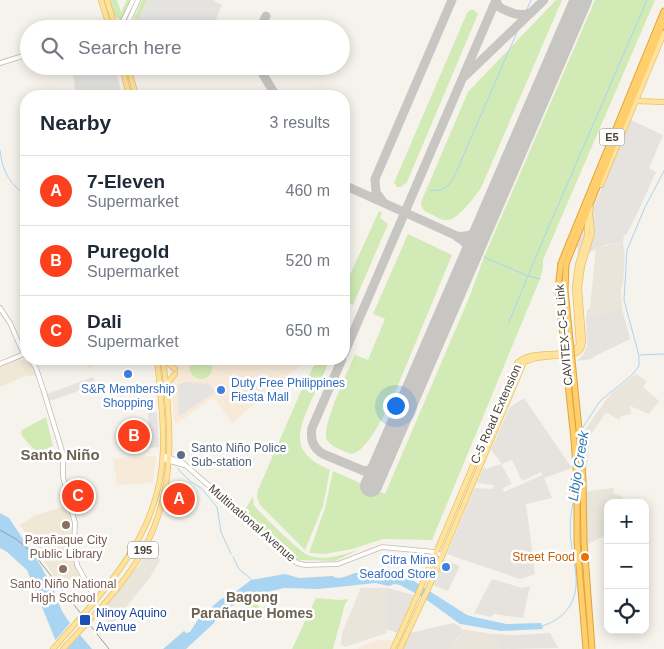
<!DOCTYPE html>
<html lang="en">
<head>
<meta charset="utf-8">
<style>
  :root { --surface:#fff; --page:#f6f6f7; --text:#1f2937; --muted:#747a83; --line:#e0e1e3; --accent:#fc3f1d }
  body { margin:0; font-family:Helvetica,sans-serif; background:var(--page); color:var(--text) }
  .controls { position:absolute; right:15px; bottom:15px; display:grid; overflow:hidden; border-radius:10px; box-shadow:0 2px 12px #0003 }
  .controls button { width:45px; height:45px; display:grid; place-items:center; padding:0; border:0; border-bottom:1px solid var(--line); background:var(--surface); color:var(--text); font:25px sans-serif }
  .you { position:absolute; left:395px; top:405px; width:18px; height:18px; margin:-12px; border:4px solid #fff; border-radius:50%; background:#1a73e8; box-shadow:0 0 0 8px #1a73e833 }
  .badge { display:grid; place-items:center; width:32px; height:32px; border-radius:50%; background:var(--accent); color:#fff; font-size:16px; font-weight:700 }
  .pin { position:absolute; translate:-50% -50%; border:2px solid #fff; box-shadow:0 1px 5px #0006 }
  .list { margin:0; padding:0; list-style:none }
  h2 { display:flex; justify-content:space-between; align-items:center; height:65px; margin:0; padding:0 20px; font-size:21px }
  h2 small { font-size:16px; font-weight:400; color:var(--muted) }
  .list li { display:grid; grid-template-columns:32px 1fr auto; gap:15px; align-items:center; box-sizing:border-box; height:70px; padding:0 20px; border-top:1px solid var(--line) }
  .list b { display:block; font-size:19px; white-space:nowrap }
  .list p { margin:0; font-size:16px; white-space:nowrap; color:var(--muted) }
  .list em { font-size:16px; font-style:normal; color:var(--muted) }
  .icon { flex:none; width:28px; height:28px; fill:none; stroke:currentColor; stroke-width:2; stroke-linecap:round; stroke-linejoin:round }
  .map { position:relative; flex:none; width:664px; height:649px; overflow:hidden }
  .search { position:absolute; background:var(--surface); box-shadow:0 2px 12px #0003; left:20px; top:20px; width:330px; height:55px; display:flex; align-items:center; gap:12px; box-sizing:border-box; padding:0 18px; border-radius:28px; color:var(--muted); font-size:19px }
  .panel { position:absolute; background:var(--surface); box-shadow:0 2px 12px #0003; left:20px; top:90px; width:330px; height:275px; border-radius:20px }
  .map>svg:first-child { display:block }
  .residential { fill:#eae5da }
  .commercial { fill:#f7ead8 }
  .industrial { fill:#e6e2dd }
  .education { fill:#efe8d6 }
  .green { fill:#d2eab5 }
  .parking { fill:#e5e3e0 }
  .water { fill:#a9d4f2 }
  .pier { fill:#f6f3ec }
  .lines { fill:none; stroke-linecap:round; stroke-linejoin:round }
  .stream { stroke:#a9d4f2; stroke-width:1 }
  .taxiway { stroke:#c8c6c3; stroke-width:9 }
  .runway { stroke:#c8c6c3; stroke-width:22 }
  .minor-casing { stroke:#c2bbae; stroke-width:5.5 }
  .major-casing { stroke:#e6c16a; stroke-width:6 }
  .highway-casing { stroke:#e0a43c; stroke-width:7 }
  .minor { stroke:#fff; stroke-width:4 }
  .major { stroke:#ffe39c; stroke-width:4.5 }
  .highway { stroke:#ffcf6e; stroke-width:5 }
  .tram { stroke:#9a9a9a; stroke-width:1 }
  .highway-bridge-casing { stroke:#e0a43c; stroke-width:7; stroke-linecap:butt }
  .highway-bridge { stroke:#ffcf6e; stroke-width:5 }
  .shop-dot { fill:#3f7fe0; stroke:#fff; stroke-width:2 }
  .service-dot { fill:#5c6f8a; stroke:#fff; stroke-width:2 }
  .education-dot { fill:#8d6e63; stroke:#fff; stroke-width:2 }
  .food-dot { fill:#e8710a; stroke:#fff; stroke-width:2 }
  .transit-dot { fill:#1a4fb4; stroke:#fff; stroke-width:2 }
  .labels { text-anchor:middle; stroke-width:5; stroke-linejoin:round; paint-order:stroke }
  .shield { fill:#fff; stroke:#817c74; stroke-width:1 }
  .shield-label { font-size:11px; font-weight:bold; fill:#4b4439 }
  .street-label { font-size:12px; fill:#4b4439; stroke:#fff }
  .shop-label { font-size:12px; fill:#366cbe; stroke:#fff; text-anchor:start }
  .service-label { font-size:12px; fill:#4e5e75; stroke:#fff; text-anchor:start }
  .education-label { font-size:12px; fill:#785e54; stroke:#fff }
  .food-label { font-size:12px; fill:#c56008; stroke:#fff; text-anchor:end }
  .transit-label { font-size:12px; fill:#164399; stroke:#fff; text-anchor:start }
  .water-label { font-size:14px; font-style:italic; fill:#2e7ab2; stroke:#fff }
  .neighbourhood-label { font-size:14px; font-weight:bold; fill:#6e6250; stroke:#fff }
  .quarter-label { font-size:15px; font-weight:bold; fill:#6e6250; stroke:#fff }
</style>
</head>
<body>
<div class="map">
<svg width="664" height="649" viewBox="0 0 664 649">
  <rect width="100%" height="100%" fill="#f6f3ec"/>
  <g class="residential">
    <polygon points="623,242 625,254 623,284 621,290 622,309 586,317 587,310 590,308 596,248"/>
    <polygon points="636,374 647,381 643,387 659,401 649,414 630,406 631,414 621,416 619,420 606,412 590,436 584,492 613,488 614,494 623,497 623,503 608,503 608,534 575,551 574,517 581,480 581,442 587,427 606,400 615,390"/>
    <polygon points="148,549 154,551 160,560 150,577 111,626 101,613 140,564"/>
    <polygon points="361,588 387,588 387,633 345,647 341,644 342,633"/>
    <polygon points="461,629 492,634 501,649 449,649 450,644 461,636"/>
  </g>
  <g class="commercial">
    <polygon points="81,359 96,359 98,364 90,368"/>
    <polygon points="169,359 308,359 232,423 214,397 176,424 174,420"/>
    <polygon points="156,456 153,483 117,485 113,459"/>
    <polygon points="380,640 395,641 391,649 358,649 358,647"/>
  </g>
  <g class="industrial">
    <polygon points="631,120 663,135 649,168 656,172 636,216 626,235 624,235 623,242 605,245 579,257 577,246"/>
    <polygon points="622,309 630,339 593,357 592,359 577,361 583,355 587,346 586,317"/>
    <polygon points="524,398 572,468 544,478 552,498 526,504 535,574 520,579 447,554 475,488 493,489 494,485 477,483 484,467 486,469 501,464 512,484 503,488 504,492 542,475 541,472 522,481 512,460 502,464 491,450 509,408"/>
    <polygon points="444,560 460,566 448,591 433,585"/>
    <polygon points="492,579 522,588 530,586 523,618 494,614 491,617 474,613"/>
    <polygon points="387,588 414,595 397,633 387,629"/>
    <polygon points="453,623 461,627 461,635 450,644 449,649 402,649 410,633"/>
    <polygon points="550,633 558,648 501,649 492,634 515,635"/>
  </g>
  <g class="education">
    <polygon points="20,357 21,360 27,359 34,366 37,374 28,377 27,375 0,387 0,367"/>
    <polygon points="67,506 72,524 71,548 75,565 80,576 57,584 52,573 20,525 36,515"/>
  </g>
  <g class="green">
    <polygon points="110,0 117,0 121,12 127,0 131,0 121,21 114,15"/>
    <polygon points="142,0 147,0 139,19 134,18"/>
    <path d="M556,0h6l-81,188c-6,8 -23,32 -34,32 -5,1 -10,-3 -14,-5 -7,-3 -12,-5 -12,-13l47,-110z"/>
    <polygon points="595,0 655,0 543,260 543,268 540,279 432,540 383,539 352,549 325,554 309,553 325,508 333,471 385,494 469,298 484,257"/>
    <polygon points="470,10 474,10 478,14 407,182 401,187 397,187 394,183 467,13"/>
    <polygon points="379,211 382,213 380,218 388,224 353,305 344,301 344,288"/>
    <path d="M408,234l44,21 -61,147c-7,13 -25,51 -40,52 -7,-3 -20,-7 -24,-14 -7,-11 22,-72 28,-85l13,5 17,-41 -12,-5z"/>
    <circle cx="201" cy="368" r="11"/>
    <path d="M318,359h12c-6,14 -12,28 -19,42 -15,34 -20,52 19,69l-7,36 -18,44 -45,-45 -3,-7 1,-8 47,-108z"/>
    <path d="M46,417l7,29 -16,7c-5,-7 -11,-11 -16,-19l1,-4z"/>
    <path d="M253,497l1,8 3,4c10,10 43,44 53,47 15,5 36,-2 50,-7l-25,12 -38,-1 -53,-49z"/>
    <polygon points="316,598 340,600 349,599 345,604 333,649 292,649"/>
    <polygon points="257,601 262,616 253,620 247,606"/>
  </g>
  <g class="parking">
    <polygon points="147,0 213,0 222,5 212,29 133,29 134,18 139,19"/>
    <polygon points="72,66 115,66 122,96 76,96"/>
    <polygon points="138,66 176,66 176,72 141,75"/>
    <polygon points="93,377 96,385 50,401 47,394"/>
    <polygon points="185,382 201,383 203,384 208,383 215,392 179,416 178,385"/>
    <polygon points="157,412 159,447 150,448 148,413"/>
  </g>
  <g class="water">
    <path d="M0,513l9,5 32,48 17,33c2,17 24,37 34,50h-33l-32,-79 -20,-18 -7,-4z"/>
    <path d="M355,573l38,1 16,4 58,37 7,2 32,7 35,-1 2,6 -42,2 -41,-7 -36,-26 -24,-13 -6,-1 -5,2 -14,-3 -56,6 -35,-1 -38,9 -28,18 -4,8 -28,26h-23l21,-18 2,2 4,-1 9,-14 22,-19 13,-6 17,-13 34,-6 14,4 34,-2c6,5 15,-1 22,-3z"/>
  </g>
  <polygon class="pier" points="71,622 82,633 67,649 56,649 54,642"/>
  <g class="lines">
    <g class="stream">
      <path d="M0,150c2,19 8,32 24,44"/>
      <path d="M430,190c12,2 18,-2 24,-13l77,-177"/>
      <polyline points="484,257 528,276 540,279"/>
      <polyline points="509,322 534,261 647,0"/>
      <polyline points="640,355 664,354"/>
      <polyline points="582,431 583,427 600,401 632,375 639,366 639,356 624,300 627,250 645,207 664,171"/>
      <polyline points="578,458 578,450"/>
      <polyline points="178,469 191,482 201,488 217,507 221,532 231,554"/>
      <polyline points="233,557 239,569 251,579"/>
      <path d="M542,626c23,-7 36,-24 34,-50 -1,-11 -4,-23 -5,-35 -2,-16 0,-31 4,-46"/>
    </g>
    <g class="taxiway">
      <path d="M496,0l3,7c10,5 19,10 31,6"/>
      <polyline points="260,29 266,16"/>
      <polyline points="258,66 276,96"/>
      <polyline points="465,76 544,0"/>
      <path d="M344,185l113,51c14,2 21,-4 29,-15"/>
      <polyline points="383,202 376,192 375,179 452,0"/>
      <path d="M457,237c10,6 14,11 12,23"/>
      <polyline points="344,354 496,0"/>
      <path d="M342,359l-30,69c-2,11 1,20 11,26l41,17 10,-2 10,-12"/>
    </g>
    <polyline class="runway" points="371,486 581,0"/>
    <defs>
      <g id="minor">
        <polyline points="115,25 121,25 133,0"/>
        <polyline points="125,29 138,0"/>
        <polyline points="0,63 29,54"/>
        <polyline points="0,308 10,323 21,348 26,356"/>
        <polyline points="30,359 36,368 43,389 63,454 63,477 75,523 74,545 77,565 96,600"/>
        <polyline points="0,364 24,354"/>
        <polyline points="163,455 183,463 297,563 305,565 338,564 382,547 435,552 441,555"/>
        <polyline points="163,459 184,465"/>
      </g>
      <g id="major">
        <polyline points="101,0 110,29"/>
        <polyline points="107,0 116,29"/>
        <polyline points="122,66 129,96"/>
        <polyline points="128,66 136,96"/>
        <polyline points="635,101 664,102"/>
        <polyline points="601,185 664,33"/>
        <polyline points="164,359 175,369"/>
        <polyline points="166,385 175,374"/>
        <path d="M53,649c52,-60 108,-114 110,-199 1,-30 -3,-61 -6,-91"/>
        <path d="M63,649c29,-32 63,-65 83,-104 31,-61 25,-121 17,-186"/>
        <path d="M393,649c44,-94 82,-191 124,-286 17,-16 50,-2 62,-18l-4,-58 3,-22 9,-29v-16l4,-12"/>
        <path d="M400,649l29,-62 95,-225 12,-4 37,-4c8,-2 10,-7 10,-14l-4,-52 3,-22 10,-33 -2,-18"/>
      </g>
      <g id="highway">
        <polyline points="561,263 664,11"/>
        <polyline points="566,264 664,21"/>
      </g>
    </defs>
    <use href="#minor" class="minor-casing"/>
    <use href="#major" class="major-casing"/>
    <use href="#highway" class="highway-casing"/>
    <use href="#minor" class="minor"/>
    <use href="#major" class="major"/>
    <use href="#highway" class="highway"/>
    <polyline class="tram" points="0,530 16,539 33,553 109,649"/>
    <defs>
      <g id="highway-bridge">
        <polyline points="561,263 558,289 574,440 577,480 577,542 586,649"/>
        <polyline points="566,264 565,290 580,439 583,480 584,542 592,649"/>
      </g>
    </defs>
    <use href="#highway-bridge" class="highway-bridge-casing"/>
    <use href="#highway-bridge" class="highway-bridge"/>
  </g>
  <g class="shop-dot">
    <circle cx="128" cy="374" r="5"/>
    <circle cx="221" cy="390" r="5"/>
    <circle cx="446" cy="567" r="5"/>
  </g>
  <circle class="service-dot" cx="181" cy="455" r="5"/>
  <g class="education-dot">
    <circle cx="66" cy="525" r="5"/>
    <circle cx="63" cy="569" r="5"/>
  </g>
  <circle class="food-dot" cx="585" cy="557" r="5"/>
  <rect class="transit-dot" x="79" y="614" width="12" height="12" rx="2.5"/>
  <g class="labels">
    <g class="shield">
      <rect x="599.5" y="128.5" width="25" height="17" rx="4"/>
      <rect x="128" y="541.5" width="30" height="17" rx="4"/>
    </g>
    <g class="shield-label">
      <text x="612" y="141">E5</text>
      <text x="143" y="554">195</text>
    </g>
    <g class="street-label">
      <text transform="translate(564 335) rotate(-95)" y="4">CAVITEX–C-5 Link</text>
      <text transform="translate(496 414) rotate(-66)" y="4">C-5 Road Extension</text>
      <text transform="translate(252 523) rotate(41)" y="4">Multinational Avenue</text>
    </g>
    <g class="shop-label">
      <text x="231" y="387">Duty Free Philippines<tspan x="231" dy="14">Fiesta Mall</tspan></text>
      <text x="128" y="393" text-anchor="middle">S&amp;R Membership<tspan x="128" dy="14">Shopping</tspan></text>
      <text x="436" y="564" text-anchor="end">Citra Mina<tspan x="436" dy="14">Seafood Store</tspan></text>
    </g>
    <g class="service-label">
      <text x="191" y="452">Santo Niño Police<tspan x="191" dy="14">Sub-station</tspan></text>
    </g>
    <g class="education-label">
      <text x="66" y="544">Parañaque City<tspan x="66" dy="14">Public Library</tspan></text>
      <text x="63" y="588">Santo Niño National<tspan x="63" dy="14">High School</tspan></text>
    </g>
    <g class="food-label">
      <text x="575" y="561">Street Food</text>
    </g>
    <g class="transit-label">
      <text x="96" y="617">Ninoy Aquino<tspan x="96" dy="14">Avenue</tspan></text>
    </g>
    <g class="water-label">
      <text transform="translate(578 466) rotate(-81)" y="5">Libjo Creek</text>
    </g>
    <g class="neighbourhood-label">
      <text x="252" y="602">Bagong<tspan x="252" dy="16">Parañaque Homes</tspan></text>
    </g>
    <g class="quarter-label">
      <text x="60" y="460">Santo Niño</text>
    </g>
  </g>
</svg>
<div class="controls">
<button>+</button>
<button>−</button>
<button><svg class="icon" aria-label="locate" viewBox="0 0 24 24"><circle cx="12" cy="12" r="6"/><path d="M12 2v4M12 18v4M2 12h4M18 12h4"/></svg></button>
</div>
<div class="you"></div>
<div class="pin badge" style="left:179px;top:499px">A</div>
<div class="pin badge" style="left:134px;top:436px">B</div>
<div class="pin badge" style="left:78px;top:496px">C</div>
<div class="search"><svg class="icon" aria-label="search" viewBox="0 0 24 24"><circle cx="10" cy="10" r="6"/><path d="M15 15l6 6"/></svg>Search here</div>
<section class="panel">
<h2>Nearby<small>3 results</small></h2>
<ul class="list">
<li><span class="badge">A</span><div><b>7-Eleven</b><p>Supermarket</p></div><em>460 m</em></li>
<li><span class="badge">B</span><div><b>Puregold</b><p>Supermarket</p></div><em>520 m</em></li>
<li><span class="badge">C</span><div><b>Dali</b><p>Supermarket</p></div><em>650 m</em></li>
</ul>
</section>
</div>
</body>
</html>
